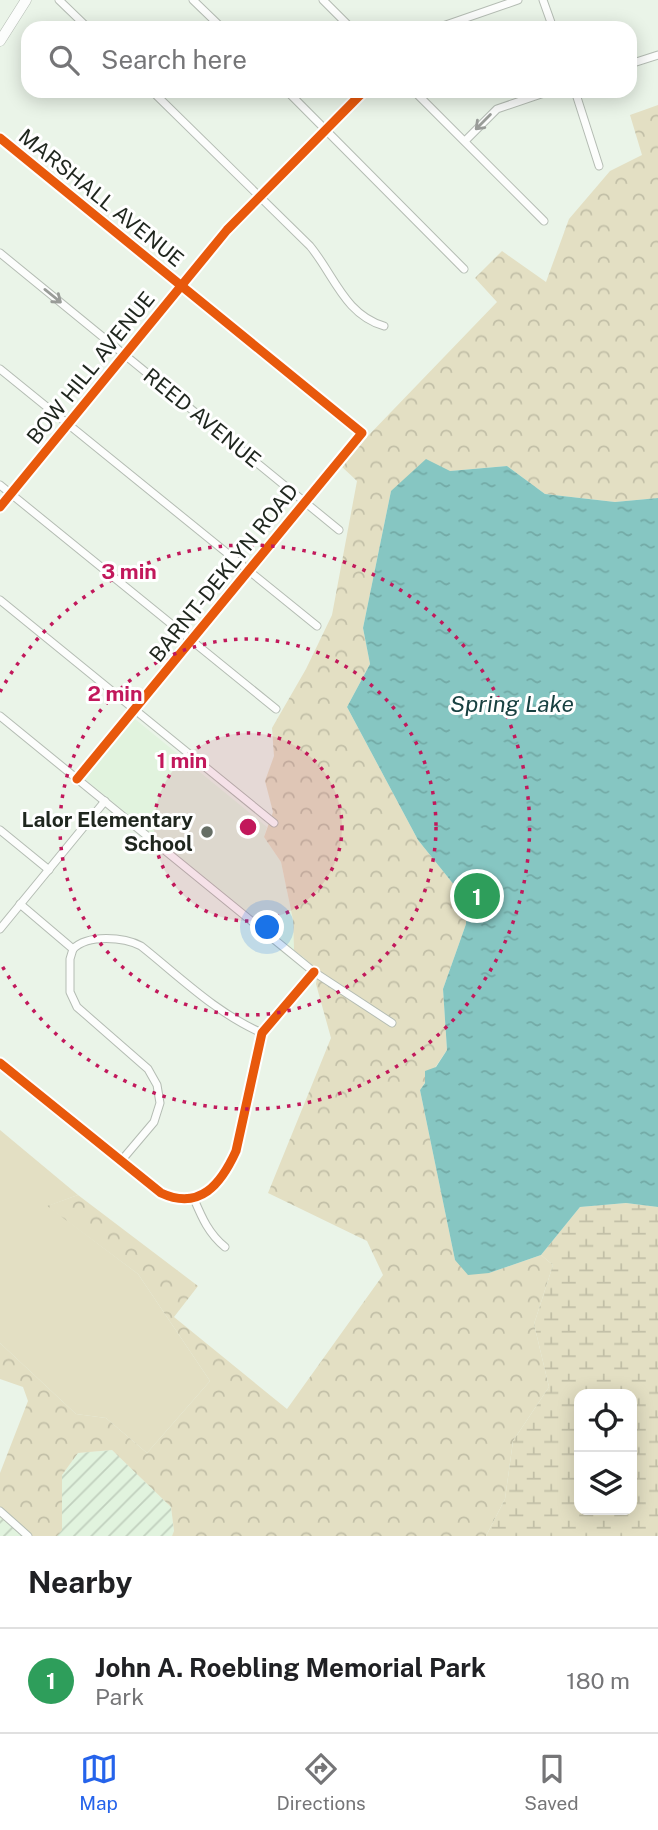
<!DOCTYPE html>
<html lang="en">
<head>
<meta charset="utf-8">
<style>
  :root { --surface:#fff; --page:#f6f6f6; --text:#202124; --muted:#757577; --line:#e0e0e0; --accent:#2563eb }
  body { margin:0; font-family:"Public Sans",sans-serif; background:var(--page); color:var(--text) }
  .controls { position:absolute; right:21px; bottom:21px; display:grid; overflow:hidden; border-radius:14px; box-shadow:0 4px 18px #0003 }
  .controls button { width:63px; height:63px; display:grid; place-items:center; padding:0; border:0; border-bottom:2px solid var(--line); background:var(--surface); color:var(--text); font:35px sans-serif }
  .you { position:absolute; left:268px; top:928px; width:24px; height:24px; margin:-18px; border:5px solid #fff; border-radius:50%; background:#1a73e8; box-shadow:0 0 0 10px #1a73e833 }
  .badge { display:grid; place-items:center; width:46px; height:46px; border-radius:50%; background:var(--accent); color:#fff; font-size:23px; font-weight:700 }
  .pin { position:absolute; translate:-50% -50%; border:4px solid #fff; box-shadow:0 2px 7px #0006 }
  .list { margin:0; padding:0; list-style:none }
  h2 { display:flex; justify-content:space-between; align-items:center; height:91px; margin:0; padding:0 28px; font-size:30px }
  h2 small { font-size:23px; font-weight:400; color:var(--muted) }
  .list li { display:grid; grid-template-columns:46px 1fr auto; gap:21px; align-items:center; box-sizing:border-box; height:105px; padding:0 28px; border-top:2px solid var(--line) }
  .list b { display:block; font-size:26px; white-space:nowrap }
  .list p { margin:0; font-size:23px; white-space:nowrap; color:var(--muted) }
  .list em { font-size:23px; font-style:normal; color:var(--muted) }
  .icon { flex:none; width:38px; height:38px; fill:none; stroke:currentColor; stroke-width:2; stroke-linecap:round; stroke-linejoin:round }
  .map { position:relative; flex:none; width:658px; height:1536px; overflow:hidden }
  .search { position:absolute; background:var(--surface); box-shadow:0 4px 18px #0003; left:21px; right:21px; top:21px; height:77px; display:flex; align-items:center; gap:18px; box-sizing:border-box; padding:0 24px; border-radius:21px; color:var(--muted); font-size:26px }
  .sheet { height:196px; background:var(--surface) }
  nav { display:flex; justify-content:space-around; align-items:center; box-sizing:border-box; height:98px; border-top:2px solid var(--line); background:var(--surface); font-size:19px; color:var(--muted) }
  nav a { display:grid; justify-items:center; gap:4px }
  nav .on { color:var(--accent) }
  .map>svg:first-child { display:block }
  .built { fill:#e1f3de }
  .industrial { fill:url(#industrial-furrows) }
  .green { fill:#e3dfc3 }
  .forest { fill:url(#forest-crowns) }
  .wetland { fill:url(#wetland-marsh); fill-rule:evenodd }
  .water { fill:url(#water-ripples) }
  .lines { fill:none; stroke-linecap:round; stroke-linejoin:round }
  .street-casing { stroke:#b4bcb3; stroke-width:9 }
  .secondary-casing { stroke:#b4bcb3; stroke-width:11 }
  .street { stroke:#fcfdfc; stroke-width:7 }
  .secondary { stroke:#fcfdfc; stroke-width:10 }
  .cycleway-casing { stroke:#fff; stroke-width:13 }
  .cycleway { stroke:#e8590c; stroke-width:9 }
  .oneway { stroke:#999c98 }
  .ring { fill:none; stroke:#c2185b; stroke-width:3.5; stroke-dasharray:3.5 7 }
  .poi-dot { fill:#666e65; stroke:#fff; stroke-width:2.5 }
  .labels { text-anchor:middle; stroke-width:6; stroke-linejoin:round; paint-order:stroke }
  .street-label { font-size:21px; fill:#1f261e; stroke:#fff }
  .poi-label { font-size:21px; font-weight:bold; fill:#1f261e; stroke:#fff; text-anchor:end }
  .water-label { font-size:23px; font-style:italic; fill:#184141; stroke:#fff }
  .centre { fill:#c2185b; stroke:#fff; stroke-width:3.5 }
  .ring-label { font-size:21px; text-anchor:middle; font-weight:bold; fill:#c2185b; stroke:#fff; stroke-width:6; stroke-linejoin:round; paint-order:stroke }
</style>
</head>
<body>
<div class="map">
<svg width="658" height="1536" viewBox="0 0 658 1536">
  <defs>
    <pattern id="industrial-furrows" width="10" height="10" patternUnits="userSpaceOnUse" patternTransform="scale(1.75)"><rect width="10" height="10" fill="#e1f3de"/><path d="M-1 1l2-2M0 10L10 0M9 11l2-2" fill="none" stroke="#c1d0be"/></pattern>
    <pattern id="forest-crowns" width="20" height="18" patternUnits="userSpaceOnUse" patternTransform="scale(1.75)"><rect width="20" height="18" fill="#e3dfc3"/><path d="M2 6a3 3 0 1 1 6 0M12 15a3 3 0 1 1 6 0" fill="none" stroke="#c2bfa7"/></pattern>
    <pattern id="wetland-marsh" width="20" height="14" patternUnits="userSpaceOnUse" patternTransform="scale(1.75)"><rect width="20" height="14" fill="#e3dfc3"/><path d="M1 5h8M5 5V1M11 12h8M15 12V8" fill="none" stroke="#c2bfa7"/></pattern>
    <pattern id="water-ripples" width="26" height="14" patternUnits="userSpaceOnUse" patternTransform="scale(1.75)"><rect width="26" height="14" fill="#86c6c2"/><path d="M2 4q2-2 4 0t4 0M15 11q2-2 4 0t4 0" fill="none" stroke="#73aaa6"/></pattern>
  </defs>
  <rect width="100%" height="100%" fill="#eaf4e8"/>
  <polygon class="built" points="132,719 135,719 267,827 264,837 281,862 293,920 294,950 86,780 85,774 129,721"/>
  <g class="industrial">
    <polygon points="112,1450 171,1507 174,1532 172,1536 57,1536 62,1529 62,1475 78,1453"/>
    <polygon points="0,1517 23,1536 0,1536"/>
  </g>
  <polygon class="green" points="0,1130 78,1195 48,1206 138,1274 210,1381 147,1453 106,1418 76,1414 0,1343"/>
  <path class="forest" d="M658,105v393l-43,4 -70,-8 -38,-28 -57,5 -59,20 -28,137 7,36 -23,43 71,133 54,67 -29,82 4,61 -27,40 35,170 34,13 52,-18 12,10 -19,59 15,63 -36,54 -8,58 -19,37h-314l2,-5 -3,-24 -59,-57 -34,3 -16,22v55l-5,6h-34l-23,-19v-44l28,-72 -5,-14 -23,-8v-36l76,71 30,4 41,35 63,-72 -72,-107 -91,-68 31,-11 120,91 -24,31 113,92 96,-134 -16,-34 -99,-48 63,-155 -15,-54c4,-17 -10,-24 -22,-34l-1,-30 -12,-58 -17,-25 9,-25 -8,-31 9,-25 -2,-28 34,-59 26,-54 25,-134 -17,-16 157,-163 -22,-24 27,-27 44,31 23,-63 41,-48 32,-16 -12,-40z"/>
  <path class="wetland" d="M626,1203l32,4v329h-172l19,-37 8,-58 36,-54 -15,-63 19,-59 -12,-10 39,-48zM579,1394h53v116h-53z"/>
  <polygon class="water" points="426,459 450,471 507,466 545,494 615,502 658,498 658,1207 626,1203 580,1207 541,1255 489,1273 468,1275 455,1260 420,1090 425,1083 425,1071 436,1067 447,1050 443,989 466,924 467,901 418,840 347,707 370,664 363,628 391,491"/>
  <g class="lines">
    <defs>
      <g id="street">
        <polyline points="59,0 88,28"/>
        <polyline points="193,0 222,28"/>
        <polyline points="323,0 351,28"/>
        <polyline points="543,0 553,28"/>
        <polyline points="437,28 518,0"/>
        <polyline points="630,64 658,55"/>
        <path d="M152,91l158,155c24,29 35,69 74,80"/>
        <polyline points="287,91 464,269"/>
        <polyline points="414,91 544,221"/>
        <polyline points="575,91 599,166"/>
        <polyline points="0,138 362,433 77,779"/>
        <polyline points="465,141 497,109 550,91"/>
        <polyline points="0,253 339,530"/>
        <polyline points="0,369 317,626"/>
        <polyline points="0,485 276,709"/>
        <polyline points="0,507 227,230 364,91"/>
        <polyline points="0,600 274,823"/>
        <polyline points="0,716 314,972 392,1023"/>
        <polyline points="0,830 49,870"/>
        <polyline points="20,904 73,949"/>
        <polyline points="0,929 105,801"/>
        <polyline points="73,949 70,959 70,992 77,1007 148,1069 157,1085 160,1103 154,1122 121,1161"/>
        <path d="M73,949c15,-15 51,-12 68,-3 39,31 75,67 121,87"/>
        <path d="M0,1063l161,130c39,18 60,-9 75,-42l26,-118 52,-61"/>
        <path d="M194,1199c8,19 15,35 31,48"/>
        <polyline points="0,1511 28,1536"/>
      </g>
      <polyline id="secondary" points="0,41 26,0"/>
    </defs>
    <use href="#street" class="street-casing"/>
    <use href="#secondary" class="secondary-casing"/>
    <use href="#street" class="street"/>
    <use href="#secondary" class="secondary"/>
    <defs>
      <g id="cycleway">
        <polyline points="0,138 362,433 77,779"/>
        <polyline points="0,507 227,230 364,91"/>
        <path d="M0,1063l161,130c39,18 60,-9 75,-42l26,-118 52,-61"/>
      </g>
    </defs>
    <use href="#cycleway" class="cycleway-casing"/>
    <use href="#cycleway" class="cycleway"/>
  </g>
  <defs><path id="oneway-shaft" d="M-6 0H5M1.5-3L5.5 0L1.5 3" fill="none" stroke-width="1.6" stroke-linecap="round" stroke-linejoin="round" transform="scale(1.75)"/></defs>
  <g class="oneway">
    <use href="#oneway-shaft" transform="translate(483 122) rotate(135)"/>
    <use href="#oneway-shaft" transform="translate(53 296) rotate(39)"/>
  </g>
  <circle cx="248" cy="827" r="94" fill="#c2185b" fill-opacity=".12"/>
  <g class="ring">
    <circle cx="248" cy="827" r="94"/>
    <circle cx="248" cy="827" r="188"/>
    <path d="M0 692A282 282 0 1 1 0 962"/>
  </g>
  <circle class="poi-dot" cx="207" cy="832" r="7"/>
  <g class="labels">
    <g class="street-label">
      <text transform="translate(101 198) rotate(39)" y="7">MARSHALL AVENUE</text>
      <text transform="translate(91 368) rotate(-51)" y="7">BOW HILL AVENUE</text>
      <text transform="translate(202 418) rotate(39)" y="7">REED AVENUE</text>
      <text transform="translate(224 573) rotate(-51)" y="7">BARNT-DEKLYN ROAD</text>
    </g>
    <g class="poi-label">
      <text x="193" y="827">Lalor Elementary<tspan x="193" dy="24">School</tspan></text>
    </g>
    <g class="water-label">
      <text x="512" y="712">Spring Lake</text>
    </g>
  </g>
  <circle cx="248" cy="827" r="10" class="centre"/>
  <g class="ring-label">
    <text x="129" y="579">3 min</text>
    <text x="115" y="701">2 min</text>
    <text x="182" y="768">1 min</text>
  </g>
</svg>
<div class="controls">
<button><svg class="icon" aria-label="locate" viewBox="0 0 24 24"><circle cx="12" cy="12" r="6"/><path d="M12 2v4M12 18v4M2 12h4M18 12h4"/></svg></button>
<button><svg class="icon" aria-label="layers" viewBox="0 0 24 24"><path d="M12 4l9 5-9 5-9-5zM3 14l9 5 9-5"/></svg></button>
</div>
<div class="you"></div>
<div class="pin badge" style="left:477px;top:896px;background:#2e9e5b">1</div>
<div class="search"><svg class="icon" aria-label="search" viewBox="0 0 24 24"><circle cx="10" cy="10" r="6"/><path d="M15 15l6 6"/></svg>Search here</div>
</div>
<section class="sheet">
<h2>Nearby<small></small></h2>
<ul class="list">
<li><span class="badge" style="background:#2e9e5b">1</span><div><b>John A. Roebling Memorial Park</b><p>Park</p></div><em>180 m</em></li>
</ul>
</section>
<nav>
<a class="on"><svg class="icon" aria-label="map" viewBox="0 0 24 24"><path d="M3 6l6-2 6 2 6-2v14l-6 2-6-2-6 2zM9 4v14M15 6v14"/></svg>Map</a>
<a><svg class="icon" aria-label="directions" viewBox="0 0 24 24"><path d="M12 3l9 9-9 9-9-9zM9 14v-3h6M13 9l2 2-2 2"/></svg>Directions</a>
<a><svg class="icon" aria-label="saved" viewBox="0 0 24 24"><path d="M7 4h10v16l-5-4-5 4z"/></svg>Saved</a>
</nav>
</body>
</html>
